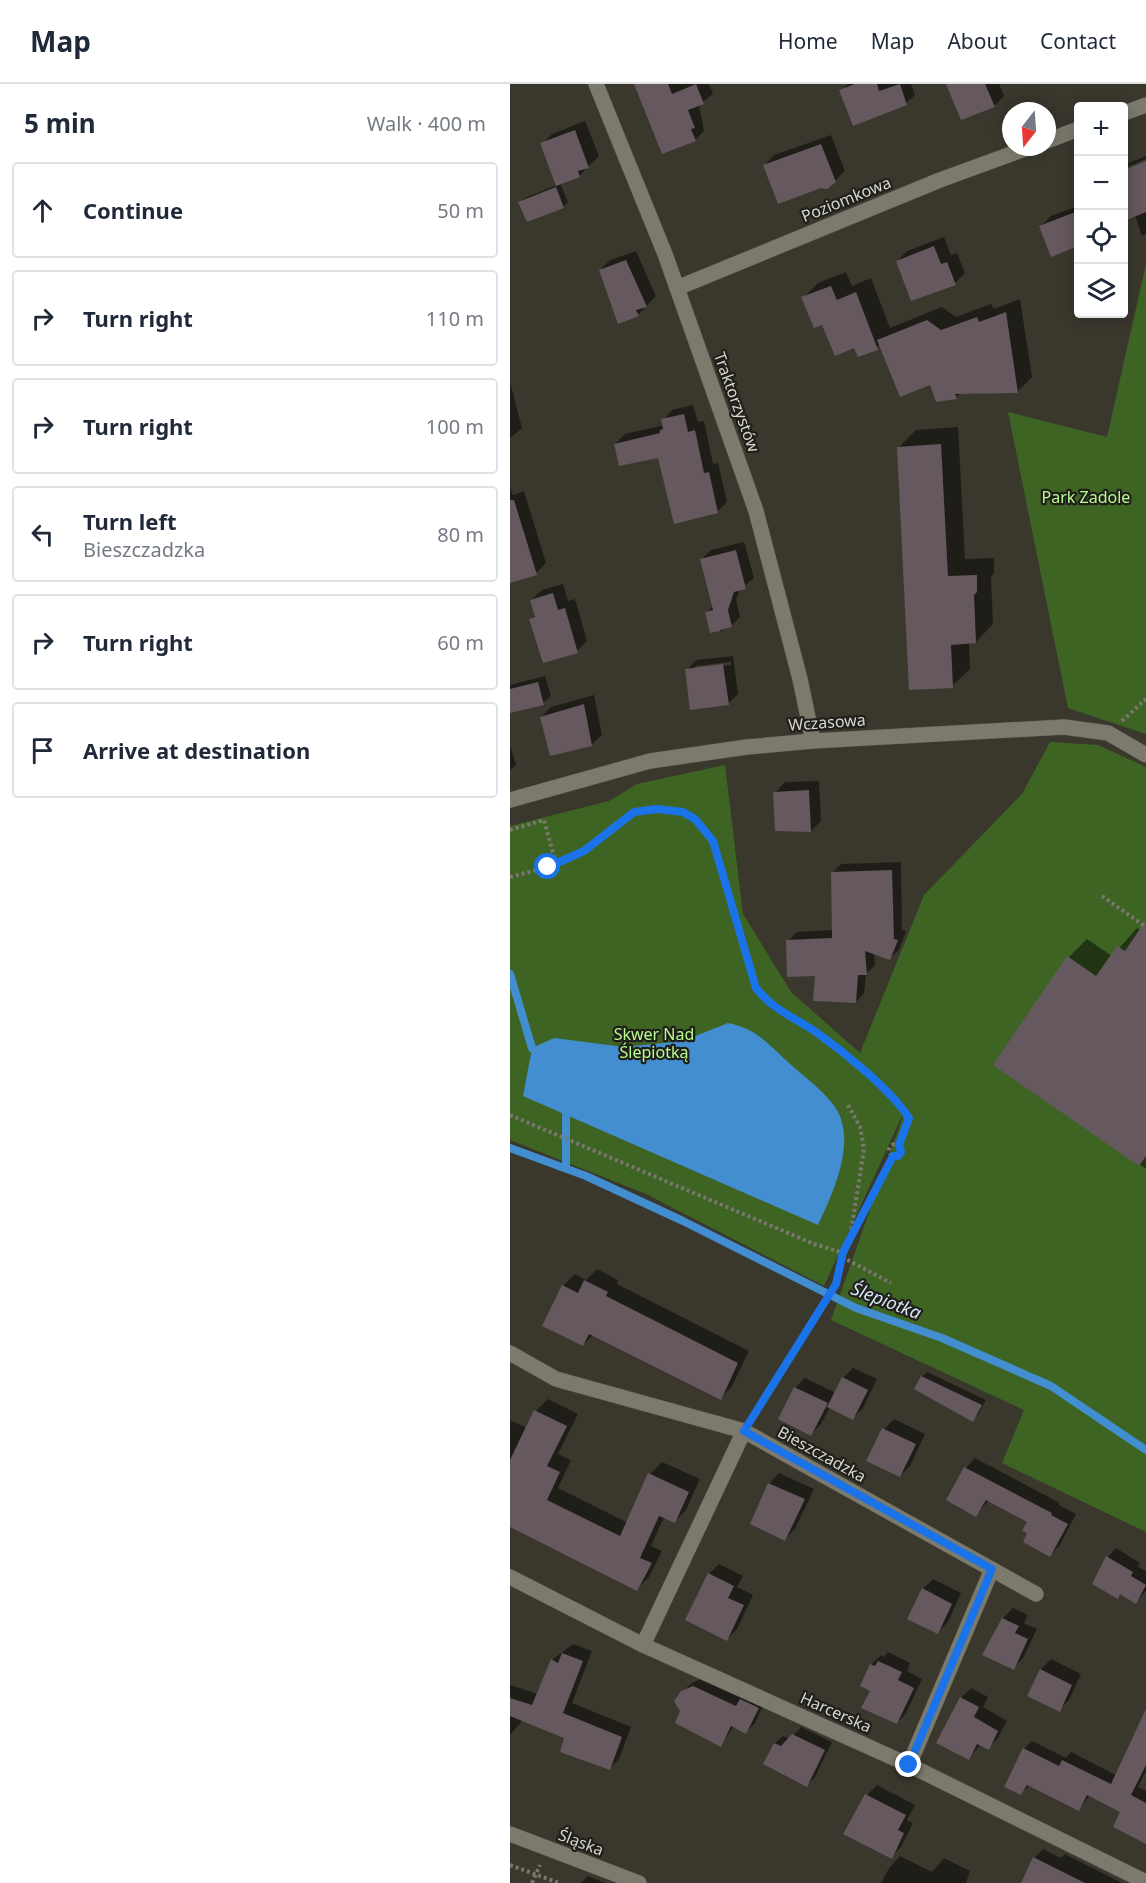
<!DOCTYPE html>
<html lang="en">
<head>
<meta charset="utf-8">
<style>
  :root { --surface:#fff; --page:#f6f6f7; --text:#1f2937; --muted:#747a83; --line:#e0e1e3 }
  body { margin:0; font-family:"Noto Sans",sans-serif; background:var(--page); color:var(--text) }
  .controls { position:absolute; right:18px; top:18px; display:grid; overflow:hidden; border-radius:6px; box-shadow:0 3px 15px #0003 }
  .controls button { width:54px; height:54px; display:grid; place-items:center; padding:0; border:0; border-bottom:2px solid var(--line); background:var(--surface); color:var(--text); font:30px sans-serif }
  .compass { position:absolute; left:492px; top:18px; width:54px; height:54px; border-radius:50%; background:var(--surface); box-shadow:0 3px 15px #0003; rotate:197deg }
  .stop { position:absolute; width:18px; height:18px; margin:-14px; border:4px solid #1a73e8; border-radius:50%; background:#fff }
  .stop.end { background:#1a73e8; border-color:#fff; box-shadow:0 2px 6px #0008 }
  .list { margin:0; padding:0; list-style:none }
  h2 { display:flex; justify-content:space-between; align-items:center; height:78px; margin:0; padding:0 24px; font-size:26px }
  h2 small { font-size:20px; font-weight:400; color:var(--muted) }
  .list li { display:grid; grid-template-columns:39px 1fr auto; gap:18px; align-items:center; box-sizing:border-box; height:96px; margin:0 12px 12px; padding:0 12px; border:2px solid var(--line); border-radius:6px }
  .list b { display:block; font-size:22px; white-space:nowrap }
  .list p { margin:0; font-size:20px; white-space:nowrap; color:var(--muted) }
  .list em { font-size:20px; font-style:normal; color:var(--muted) }
  .icon { flex:none; width:33px; height:33px; fill:none; stroke:currentColor; stroke-width:2; stroke-linecap:round; stroke-linejoin:round }
  .map { position:relative; flex:none; width:636px; height:1799px; overflow:hidden }
  header { display:flex; align-items:center; gap:36px; box-sizing:border-box; height:84px; padding:0 30px; background:var(--surface); border-bottom:2px solid var(--line) }
  header strong { font-size:28px }
  nav { display:flex; gap:33px; margin-inline-start:auto; font-size:21px }
  main { display:flex }
  aside { flex:1; background:var(--surface) }
  .map>svg:first-child { display:block }
  .green { fill:#3e6424 }
  .water { fill:#428ed0 }
  .shadow { fill:#0007; fill-rule:evenodd }
  .lines { fill:none; stroke-linecap:round; stroke-linejoin:round }
  .stream { stroke:#428ed0; stroke-width:8 }
  .building { fill:#65585f }
  .minor-casing { stroke:#58564d; stroke-width:16 }
  .path { stroke:#79776e; stroke-width:4; stroke-dasharray:3 3; stroke-linecap:butt }
  .minor { stroke:#7c7a6d; stroke-width:15 }
  .route { stroke:#1a73e8; stroke-width:8 }
  .labels { text-anchor:middle; stroke-width:4.5; stroke-linejoin:round; paint-order:stroke }
  .street-label { font-size:16px; fill:#d7d6cf; stroke:#201f1a }
  .park-label { font-size:16px; fill:#b7fb8e; stroke:#201f1a }
  .water-label { font-size:18px; font-style:italic; fill:#d4e6f8; stroke:#201f1a }
</style>
</head>
<body>
<header>
<strong>Map</strong>
<nav><a>Home</a><a>Map</a><a>About</a><a>Contact</a></nav>
</header>
<main>
<aside>
<h2>5 min<small>Walk · 400 m</small></h2>
<ul class="list">
<li><svg class="icon" aria-label="ahead" viewBox="0 0 24 24"><path d="M12 20V5M6 11l6-6 6 6"/></svg><div><b>Continue</b></div><em>50 m</em></li>
<li><svg class="icon" aria-label="right" viewBox="0 0 24 24"><path d="M7 20v-9h11M14 6l5 5-5 5"/></svg><div><b>Turn right</b></div><em>110 m</em></li>
<li><svg class="icon" aria-label="right" viewBox="0 0 24 24"><path d="M7 20v-9h11M14 6l5 5-5 5"/></svg><div><b>Turn right</b></div><em>100 m</em></li>
<li><svg class="icon" aria-label="left" viewBox="0 0 24 24"><path d="M17 20v-9H6M10 6l-5 5 5 5"/></svg><div><b>Turn left</b><p>Bieszczadzka</p></div><em>80 m</em></li>
<li><svg class="icon" aria-label="right" viewBox="0 0 24 24"><path d="M7 20v-9h11M14 6l5 5-5 5"/></svg><div><b>Turn right</b></div><em>60 m</em></li>
<li><svg class="icon" aria-label="arrive" viewBox="0 0 24 24"><path d="M6 21V4h12l-3 4 3 4H6"/></svg><div><b>Arrive at destination</b></div></li>
</ul>
</aside>
<div class="map">
<svg width="636" height="1799" viewBox="0 0 636 1799">
  <rect width="100%" height="100%" fill="#3a382d"/>
  <g class="green">
    <polygon points="636,180 636,650 558,624 498,328 597,353"/>
    <polygon points="540,658 588,661 636,683 636,1448 492,1379 514,1326 321,1236 397,1021 314,1202 136,1110 0,1056 0,742 99,717 127,700 215,681 233,830 281,908 350,969 414,811 512,710"/>
  </g>
  <path class="water" d="M218,939c29,6 39,20 60,39 14,13 32,26 44,41 28,33 1,90 -14,122l-295,-129 9,-48 22,-10 70,9 59,-6z"/>
  <g class="shadow">
    <polygon points="126,0 199,0 203,10 189,21 194,47 185,56"/>
    <polygon points="338,0 401,0 405,11 396,19 331,7"/>
    <polygon points="439,0 489,0 494,12 484,22"/>
    <polygon points="75,37 89,72 69,92 50,99 58,118 53,123 10,118 15,114 47,101 32,60 42,50"/>
    <polygon points="321,51 335,87 325,97 254,82 264,71"/>
    <polygon points="636,72 636,75 614,84 614,81"/>
    <polygon points="636,79 636,150 632,152 625,131 614,136 614,88"/>
    <polygon points="568,122 568,161 542,171 531,142 541,132"/>
    <polygon points="434,153 441,171 447,169 455,189 445,199 387,177 397,167"/>
    <polygon points="126,167 146,212 128,231 90,186 100,176"/>
    <polygon points="336,188 342,202 361,194 380,244 432,223 446,233 481,220 484,225 510,215 522,293 508,307 451,309 446,313 420,299 371,261 349,271 345,262 313,239 293,214 308,199"/>
    <polygon points="0,298 12,344 0,354"/>
    <polygon points="183,321 188,338 194,337 203,380 208,379 217,418 207,428 149,372 105,360 115,350 154,341 153,336 162,326"/>
    <polygon points="448,343 455,475 484,474 484,489 481,493 483,540 466,558 459,558 460,585 442,602 389,363 406,346"/>
    <polygon points="0,403 3,411 14,407 36,479 26,489 0,497"/>
    <polygon points="234,458 244,494 230,505 226,516 230,533 221,542 210,547 196,529 204,521 192,475 201,466"/>
    <polygon points="53,500 58,517 65,515 77,557 67,567 21,535 26,531 21,516 32,506"/>
    <path d="M223,572l5,38 -10,10 -41,-34 9,-10zM221,578v3l-36,4v-3z"/>
    <polygon points="35,592 41,612 33,619 0,628 0,601"/>
    <polygon points="84,611 92,651 81,661 31,633 41,623"/>
    <polygon points="0,661 6,681 0,686"/>
    <polygon points="309,697 311,737 301,747 265,709 275,698"/>
    <polygon points="391,778 392,846 396,847 389,866 380,874 364,868 365,881 356,890 354,909 346,918 306,891 278,857 287,848 324,846 322,789 331,780"/>
    <polygon points="636,843 636,1085 485,980 559,873 577,855 602,872 627,844 632,847"/>
    <polygon points="87,1185 108,1196 107,1200 239,1267 222,1302 211,1314 83,1251 73,1261 53,1202 65,1190 76,1196"/>
    <polygon points="343,1284 367,1295 353,1324 343,1334 320,1323 311,1340 301,1350 285,1304 295,1294 326,1309 333,1294"/>
    <polygon points="417,1288 476,1316 468,1331 463,1336 412,1293"/>
    <polygon points="38,1315 68,1330 48,1370 61,1376 48,1404 118,1439 140,1390 152,1378 190,1395 176,1426 164,1438 154,1433 141,1462 152,1467 139,1493 127,1505 0,1433 0,1336 17,1344 26,1327"/>
    <polygon points="384,1335 415,1350 400,1382 390,1392 358,1376 374,1345"/>
    <polygon points="465,1374 550,1419 549,1421 566,1430 550,1461 540,1471 519,1449 519,1437 479,1416 466,1431 438,1415 456,1384"/>
    <polygon points="269,1389 304,1405 285,1445 275,1455 259,1400"/>
    <polygon points="606,1464 630,1479 628,1483 636,1487 636,1507 626,1518 611,1509 608,1513 598,1473"/>
    <polygon points="209,1480 233,1492 227,1503 243,1511 227,1545 217,1555 199,1490"/>
    <polygon points="423,1495 451,1509 438,1538 428,1548 413,1505"/>
    <polygon points="503,1524 518,1531 514,1539 527,1545 513,1574 503,1584 474,1571 493,1534"/>
    <polygon points="63,1560 82,1567 62,1619 121,1643 109,1675 99,1685 56,1654 13,1636 0,1651 0,1601 28,1610 42,1576"/>
    <polygon points="378,1568 400,1579 397,1587 412,1595 396,1629 387,1639 362,1606 361,1581 371,1571 374,1573"/>
    <polygon points="541,1575 571,1590 559,1616 549,1626 531,1585"/>
    <polygon points="193,1594 256,1615 245,1639 236,1648 224,1642 211,1661 172,1608 182,1599"/>
    <polygon points="461,1604 478,1613 473,1623 497,1637 488,1654 478,1664 471,1660 459,1674 451,1614"/>
    <polygon points="291,1643 322,1658 305,1693 297,1701 265,1659 273,1652 280,1655"/>
    <polygon points="636,1645 636,1687 628,1703 636,1707 636,1757 612,1727 580,1711 569,1725 520,1701 511,1709 514,1665 522,1657 556,1674 561,1668 606,1691"/>
    <polygon points="367,1701 405,1721 397,1736 403,1739 391,1763 381,1773 357,1711"/>
    <polygon points="533,1765 551,1774 555,1770 612,1799 512,1799 524,1774"/>
    <polygon points="390,1772 422,1788 434,1774 460,1787 456,1799 371,1799 379,1784"/>
    <polygon points="78,1792 95,1799 71,1799"/>
  </g>
  <g class="lines">
    <g class="stream">
      <polyline points="0,890 22,964"/>
      <polyline points="0,1064 76,1092 173,1137 346,1224 432,1254 541,1302 636,1366"/>
      <polyline points="56,1084 56,1031"/>
    </g>
  </g>
  <g class="building">
    <polygon points="124,0 158,0 162,10 186,0 194,20 178,26 185,44 181,45 186,57 152,70"/>
    <polygon points="345,0 367,0 369,7 390,0 397,21 343,42 329,6"/>
    <polygon points="436,0 475,0 485,23 451,36"/>
    <polygon points="65,46 79,84 68,87 70,93 46,102 30,59"/>
    <polygon points="311,60 326,98 317,105 311,104 268,120 253,81"/>
    <polygon points="636,77 636,128 614,137 614,86"/>
    <polygon points="46,103 54,124 17,138 8,118"/>
    <polygon points="568,127 568,162 541,173 529,142"/>
    <polygon points="424,162 431,180 437,178 446,201 401,217 386,177"/>
    <polygon points="116,176 137,223 126,226 129,232 108,240 89,186"/>
    <polygon points="321,202 327,216 346,208 368,266 348,273 344,264 325,272 312,241 304,244 291,213"/>
    <polygon points="496,228 508,309 445,310 447,315 426,318 420,301 390,313 367,256 417,236 431,246 467,233 469,238"/>
    <polygon points="174,330 178,348 185,346 194,389 199,388 208,429 164,440 148,374 109,382 104,360 150,349 150,346 153,345 151,335"/>
    <polygon points="431,360 438,492 467,491 467,508 464,511 466,559 441,561 443,604 399,606 387,363"/>
    <polygon points="0,416 4,416 27,491 0,499"/>
    <polygon points="226,466 236,505 224,508 218,526 222,543 210,546 209,549 209,547 200,549 195,528 203,526 190,475"/>
    <polygon points="43,509 48,526 55,524 68,569 33,579 19,535 25,533 20,516"/>
    <polygon points="213,580 219,621 180,626 175,585"/>
    <polygon points="28,598 34,621 0,629 0,605"/>
    <polygon points="74,620 82,662 40,672 30,633"/>
    <polygon points="299,706 301,748 265,747 263,708"/>
    <polygon points="382,786 384,855 388,856 380,876 355,867 357,891 348,891 346,919 303,917 305,892 277,893 276,856 322,854 321,788"/>
    <polygon points="636,836 636,1072 629,1082 483,981 557,872 586,892 607,862 615,867"/>
    <polygon points="74,1196 98,1208 96,1212 228,1279 211,1316 79,1250 73,1262 32,1242 52,1201 68,1209"/>
    <polygon points="411,1292 472,1321 463,1338 404,1305"/>
    <polygon points="332,1293 358,1306 343,1336 317,1323"/>
    <polygon points="284,1303 318,1319 301,1352 268,1335"/>
    <polygon points="24,1326 57,1342 37,1382 50,1388 37,1416 110,1452 138,1389 179,1408 165,1439 149,1432 130,1474 142,1479 127,1507 0,1443 0,1376"/>
    <polygon points="372,1344 406,1360 390,1393 356,1377"/>
    <polygon points="454,1383 542,1429 541,1431 558,1440 540,1473 513,1458 517,1449 512,1447 517,1438 476,1416 466,1433 436,1416"/>
    <polygon points="258,1399 295,1415 275,1457 240,1440"/>
    <polygon points="596,1472 623,1488 621,1492 636,1501 626,1520 610,1510 608,1515 582,1500"/>
    <polygon points="198,1489 224,1502 218,1514 234,1521 217,1557 175,1536"/>
    <polygon points="412,1504 442,1520 428,1550 397,1535"/>
    <polygon points="492,1534 509,1542 505,1549 518,1555 504,1586 472,1571"/>
    <polygon points="52,1569 73,1577 53,1629 112,1653 100,1686 50,1668 54,1654 0,1632 0,1614 22,1621 41,1575 48,1579"/>
    <polygon points="368,1577 392,1588 388,1596 404,1604 387,1640 351,1624 360,1607 350,1602 360,1580 365,1582"/>
    <polygon points="530,1585 562,1601 550,1628 517,1612"/>
    <polygon points="183,1602 226,1622 230,1615 249,1624 236,1650 221,1642 211,1663 165,1639 170,1627 164,1617 171,1607"/>
    <polygon points="450,1613 469,1623 464,1633 488,1647 479,1666 467,1660 459,1676 426,1659"/>
    <polygon points="636,1625 636,1681 621,1711 636,1719 636,1760 603,1743 610,1728 577,1711 569,1727 517,1701 511,1711 494,1703 513,1664 549,1682 552,1676 601,1700"/>
    <polygon points="282,1650 315,1666 297,1703 253,1680 264,1659 271,1662"/>
    <polygon points="355,1710 396,1731 388,1746 394,1749 382,1775 333,1750"/>
    <polygon points="523,1773 575,1799 511,1799"/>
  </g>
  <g class="lines">
    <defs>
      <g id="minor">
        <polyline points="86,0 155,170 246,427 290,595 303,657"/>
        <polyline points="614,29 636,21"/>
        <polyline points="537,57 568,45"/>
        <polyline points="167,204 430,96 520,63"/>
        <polyline points="0,716 140,677 237,663 303,657 554,643 598,649 636,671"/>
        <polyline points="0,1269 46,1295 234,1347 526,1510"/>
        <polyline points="0,1493 133,1561 399,1681 636,1798"/>
        <polyline points="133,1561 234,1347"/>
        <polyline points="399,1681 482,1485"/>
        <polyline points="0,1750 129,1799"/>
      </g>
    </defs>
    <use href="#minor" class="minor-casing"/>
    <g class="path">
      <polyline points="612,637 636,615"/>
      <polyline points="0,746 34,736 46,780"/>
      <path d="M0,793l38,-10 36,-16 50,-39 23,-3 26,3 12,7 18,22 43,147c16,21 39,30 60,44 28,20 75,58 93,86l-10,27"/>
      <polyline points="592,812 636,843"/>
      <polyline points="338,1021 350,1043 354,1065 341,1148"/>
      <polyline points="0,1031 304,1160 334,1169"/>
      <circle cx="385" cy="1066" r="6"/>
      <polyline points="332,1173 381,1199"/>
      <polyline points="243,1331 326,1200 340,1153 383,1072"/>
      <polyline points="0,1781 49,1799"/>
      <polyline points="22,1799 30,1781"/>
    </g>
    <use href="#minor" class="minor"/>
  </g>
  <g class="lines">
    <path class="route" d="M38,783l36,-16 50,-39 23,-3 26,3 12,7 18,22 43,147c16,21 39,30 60,44 28,20 75,58 93,86l-10,27 2,7 -3,4h-5l-50,96 -7,32 -92,147 248,138 -83,196"/>
  </g>
  <g class="labels">
    <g class="street-label">
      <text transform="translate(336 115) rotate(-22)" y="6">Poziomkowa</text>
      <text transform="translate(227 318) rotate(70)" y="6">Traktorzystów</text>
      <text transform="translate(317 638) rotate(-4)" y="6">Wczasowa</text>
      <text transform="translate(312 1370) rotate(29)" y="6">Bieszczadzka</text>
      <text transform="translate(326 1628) rotate(24)" y="6">Harcerska</text>
      <text transform="translate(71 1758) rotate(21)" y="6">Śląska</text>
    </g>
    <g class="park-label">
      <text x="576" y="419">Park Zadole</text>
      <text x="144" y="956">Skwer Nad<tspan x="144" dy="18">Ślepiotką</tspan></text>
    </g>
    <g class="water-label">
      <text transform="translate(376 1217) rotate(21)" y="6">Ślepiotka</text>
    </g>
  </g>
</svg>
<div class="controls">
<button>+</button>
<button>−</button>
<button><svg class="icon" aria-label="locate" viewBox="0 0 24 24"><circle cx="12" cy="12" r="6"/><path d="M12 2v4M12 18v4M2 12h4M18 12h4"/></svg></button>
<button><svg class="icon" aria-label="layers" viewBox="0 0 24 24"><path d="M12 4l9 5-9 5-9-5zM3 14l9 5 9-5"/></svg></button>
</div>
<svg class="compass" viewBox="-18 -18 36 36"><path d="M0-13l5 13h-10z" fill="#e53935"/><path d="M0 13l5-13h-10z" fill="#747a83"/></svg>
<div class="stop" style="left:38px;top:783px"></div>
<div class="stop end" style="left:399px;top:1681px"></div>
</div>
</main>
</body>
</html>
